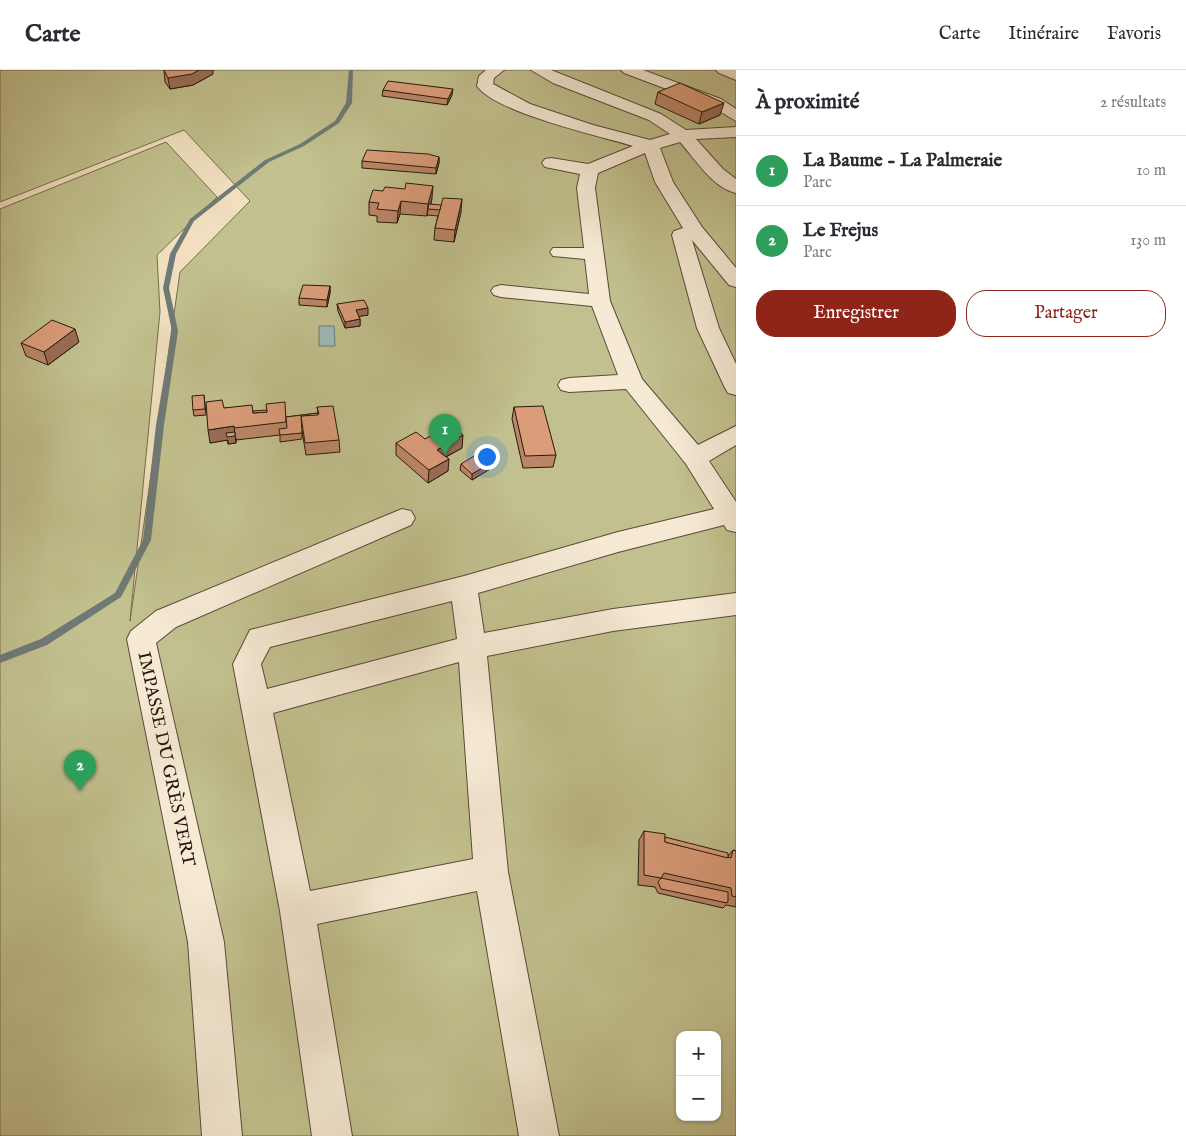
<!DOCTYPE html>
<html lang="fr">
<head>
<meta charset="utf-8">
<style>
  :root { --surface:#fff; --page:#f7f7f7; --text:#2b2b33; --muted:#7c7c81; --line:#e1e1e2; --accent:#8f2418 }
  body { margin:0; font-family:"IM FELL English",serif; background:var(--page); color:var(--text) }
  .controls { position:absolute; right:15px; bottom:15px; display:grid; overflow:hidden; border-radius:10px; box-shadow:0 1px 4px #0004 }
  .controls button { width:45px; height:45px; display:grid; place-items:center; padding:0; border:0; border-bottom:1px solid var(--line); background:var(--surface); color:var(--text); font:25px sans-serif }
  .you { position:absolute; left:486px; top:386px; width:18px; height:18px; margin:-12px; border:4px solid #fff; border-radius:50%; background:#1a73e8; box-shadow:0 0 0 8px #1a73e833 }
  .badge { display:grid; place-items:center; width:32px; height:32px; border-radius:50%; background:var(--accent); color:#fff; font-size:16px; font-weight:700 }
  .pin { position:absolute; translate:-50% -41px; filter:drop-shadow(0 1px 2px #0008) }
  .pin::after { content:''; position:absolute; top:26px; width:18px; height:15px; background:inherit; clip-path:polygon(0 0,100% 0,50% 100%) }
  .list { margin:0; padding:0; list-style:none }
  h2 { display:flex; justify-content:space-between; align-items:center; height:65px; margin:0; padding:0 20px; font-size:21px }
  h2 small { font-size:16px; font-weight:400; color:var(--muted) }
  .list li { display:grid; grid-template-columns:32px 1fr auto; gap:15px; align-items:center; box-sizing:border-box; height:70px; padding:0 20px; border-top:1px solid var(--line) }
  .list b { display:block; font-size:19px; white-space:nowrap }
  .list p { margin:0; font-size:16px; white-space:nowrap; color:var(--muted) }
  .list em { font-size:16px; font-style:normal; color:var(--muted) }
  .actions { display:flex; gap:10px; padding:15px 20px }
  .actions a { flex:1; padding:11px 0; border:1px solid var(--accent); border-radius:20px; text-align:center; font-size:18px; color:var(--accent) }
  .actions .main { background:var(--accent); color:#fff }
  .map { position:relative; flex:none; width:736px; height:1066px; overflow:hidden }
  header { display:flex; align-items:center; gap:30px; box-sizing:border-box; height:70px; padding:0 25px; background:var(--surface); border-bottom:1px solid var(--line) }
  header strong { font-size:24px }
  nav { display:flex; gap:28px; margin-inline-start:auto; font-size:18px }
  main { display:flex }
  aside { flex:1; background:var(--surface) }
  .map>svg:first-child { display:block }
  .green { fill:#c1c08e; stroke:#746c4c; fill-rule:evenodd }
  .water { fill:#9ebabb; stroke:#6e7a75 }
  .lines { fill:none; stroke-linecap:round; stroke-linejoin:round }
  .stream { fill:#6e7a75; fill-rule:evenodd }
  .minor-casing { stroke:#594a38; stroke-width:2 }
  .minor { fill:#f6ead5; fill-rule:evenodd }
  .wall { fill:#bb8668; stroke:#26190b }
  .shaded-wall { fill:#996d55; stroke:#26190b }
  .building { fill:#da9c79; stroke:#26190b }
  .labels { text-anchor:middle; stroke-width:4.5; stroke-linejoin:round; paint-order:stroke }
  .street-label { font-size:18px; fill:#26190b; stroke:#f6ead5 }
</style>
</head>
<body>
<header>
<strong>Carte</strong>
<nav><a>Carte</a><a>Itinéraire</a><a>Favoris</a></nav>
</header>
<main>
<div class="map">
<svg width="736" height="1066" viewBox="0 0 736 1066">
  <rect width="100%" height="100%" fill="#f1dfbf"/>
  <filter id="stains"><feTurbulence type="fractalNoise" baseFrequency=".004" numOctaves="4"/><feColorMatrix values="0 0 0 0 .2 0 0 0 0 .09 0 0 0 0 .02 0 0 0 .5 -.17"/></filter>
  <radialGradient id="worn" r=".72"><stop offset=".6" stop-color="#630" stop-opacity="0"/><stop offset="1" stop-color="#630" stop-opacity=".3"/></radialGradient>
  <path class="green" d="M0,0h736v1066h-494l-52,-193 13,193h-203v-927l166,-67 51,55 -60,58 3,57 -30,309 50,-349 70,-71 -66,-71 -184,72zM680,965h37v82h-37z"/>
  <polygon class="water" points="319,256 334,256 335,276 319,276"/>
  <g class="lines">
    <polygon class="stream" points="349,0 353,0 352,33 339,53 304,76 269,92 194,151 176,184 169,218 178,261 164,355 151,470 121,527 47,575 0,593 0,585 41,569 115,523 143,470 156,355 172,261 163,218 170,184 190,149 265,90 300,74 335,51 346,33"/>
    <defs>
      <g id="minor">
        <path d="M486,0h18l-10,8 -1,6 37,20 63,21 57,15 20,-6 -21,-14 -96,-37 -22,-13h20l110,44 25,16 50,-3v10l-40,2 27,30 13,10v14c-23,-5 -41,-34 -56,-51l-20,6 13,34 29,45 34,41v19l-7,-2 -37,-45 27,88 17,36v31l-8,-2 -3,-5 -28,-60 -25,-93 2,-4 9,-3 -28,-46 -10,-29 -47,20 -3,15 15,113 32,78 56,66 38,-19v19l-27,16 27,41v30l-9,-2 -3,-5 -106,27 -140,41 6,40 129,-24 123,-16v22l-123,16 -126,25 21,216 51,264h-40l-42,-245 -160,33 35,212h-40l-32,-225 -47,-247 17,-34 214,-54 154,-44 96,-23 -28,-45 -60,-75 -57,3 -8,-2 -3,-5 3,-5 8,-2 49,-3 -26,-69 -91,-9 -7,-2 -3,-4 3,-4 7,-2 88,9 -4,-35 -32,-3 -3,-4 3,-4h31l-7,-60 3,-14 -35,-7 -3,-4 3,-4 6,-1 37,6 45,-18c-33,-10 -137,-33 -156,-60l2,-10zM452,531l5,38 -190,50 -6,-25 9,-17zM459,592l14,197 -163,32 -37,-178z"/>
        <polygon points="621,0 643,0 721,29 736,39 736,51 709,35 624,3"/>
        <polygon points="716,0 736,0 736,10 719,3"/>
        <polygon points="402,439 411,441 415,448 411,455 176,557 156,573 224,872 242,1066 202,1066 188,872 127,569 131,561 156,541"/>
      </g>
    </defs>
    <use href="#minor" class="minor-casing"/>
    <use href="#minor" class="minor"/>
  </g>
  <g class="wall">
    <polygon points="164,0 213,4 193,15 170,19 165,12"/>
    <polygon points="383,20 452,25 447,35 382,26"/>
    <polygon points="658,22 720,45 699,54 655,34"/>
    <polygon points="439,87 439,93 436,104 362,98 362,91"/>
    <polygon points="383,121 432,128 431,134 461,142 454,172 434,170 435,158 438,146 427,145 427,146 400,144 397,153 377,152 377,146 369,145 369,132"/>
    <polygon points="330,216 330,223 327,237 299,235 299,228"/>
    <polygon points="337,234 368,245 359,246 360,249 360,256 345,258 338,241"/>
    <polygon points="79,272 48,295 26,286 21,273"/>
    <polygon points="204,325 206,345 194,346 193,340"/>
    <polygon points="317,337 339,370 340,382 306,385 302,361 302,369 280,372 280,365 236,370 236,368 236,373 228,374 227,370 210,373 224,338 253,341 286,347 318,343"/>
    <polygon points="514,337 556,385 553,397 523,398 512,349"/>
    <polygon points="425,369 462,378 446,387 448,401 428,413 396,385 396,373"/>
    <polygon points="461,394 490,399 472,410 460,400"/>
    <polygon points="644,761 728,786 733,780 736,781 736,837 726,835 723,838 658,823 655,817 638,815 639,770"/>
  </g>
  <g class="shaded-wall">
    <polygon points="185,0 213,0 213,4 193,15 170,19 168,8"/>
    <polygon points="453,19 452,25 447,35 448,29"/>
    <polygon points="724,33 720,45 699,54 702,42"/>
    <polygon points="439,87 439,93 436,104 436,98"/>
    <polygon points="433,116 432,128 429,139 428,139 427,146 428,134"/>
    <polygon points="462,129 461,142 454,172 455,160"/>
    <polygon points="401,131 400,144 397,153 398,141"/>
    <polygon points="330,216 330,223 327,237 327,230"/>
    <polygon points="368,238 368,245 356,247 356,240"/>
    <polygon points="360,249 360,256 345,258 345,252"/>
    <polygon points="75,259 79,272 48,295 44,282"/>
    <polygon points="234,356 236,373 228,374 228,370 210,373 208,360"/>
    <polygon points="463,365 462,378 436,392 437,380"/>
    <polygon points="449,389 448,401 428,413 429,400"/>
    <polygon points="491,393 490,399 472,410 472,404"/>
  </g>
  <g class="building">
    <polygon points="164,0 199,0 192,4 168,8"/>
    <polygon points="388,11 453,19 448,29 383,20"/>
    <polygon points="680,13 724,33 702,42 658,22"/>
    <polygon points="367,80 428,84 439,87 436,98 362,91"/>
    <polygon points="406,113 433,116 428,134 401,131 398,141 377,139 379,133 369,132 373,120 383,121 385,117 405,119"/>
    <polygon points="443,128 462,129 455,160 435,158"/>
    <polygon points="429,134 441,135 440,140 428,139"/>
    <polygon points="303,215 330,216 327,230 299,228"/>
    <polygon points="364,230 368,238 356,240 360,249 345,252 337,234"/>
    <polygon points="52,250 75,259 44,282 21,273"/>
    <polygon points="204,325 205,339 193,340 192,326"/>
    <polygon points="222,330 224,338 252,335 253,343 267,342 266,334 285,332 286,352 234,358 234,356 208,360 206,332"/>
    <polygon points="333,336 339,370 305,373 301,346 319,344 317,337"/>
    <polygon points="543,336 556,385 525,386 514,337"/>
    <polygon points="267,340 267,342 253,343 253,341"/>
    <polygon points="318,343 318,345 301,346 302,363 280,365 279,359 287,358 286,347"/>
    <polygon points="451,355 463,365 437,380 449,389 429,400 396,373 416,362 425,369"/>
    <polygon points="235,362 235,366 227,367 226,363"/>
    <polygon points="479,383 491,393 472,404 461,394"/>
    <polygon points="644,761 665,764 665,772 731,788 733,780 736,781 736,827 732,826 731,818 664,803 661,808 644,805"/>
    <polygon points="665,767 728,783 728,788 665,772"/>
    <polygon points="661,808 728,822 728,831 727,833 661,819 658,812"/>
  </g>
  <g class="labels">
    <g class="street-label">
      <text transform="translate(167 689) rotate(78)" y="6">IMPASSE DU GRÈS VERT</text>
    </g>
  </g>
  <rect width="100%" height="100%" filter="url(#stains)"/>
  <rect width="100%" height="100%" fill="url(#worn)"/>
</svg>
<div class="controls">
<button>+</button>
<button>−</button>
</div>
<div class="you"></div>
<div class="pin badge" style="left:445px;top:385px;background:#2e9e5b">1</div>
<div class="pin badge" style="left:80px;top:721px;background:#2e9e5b">2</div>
</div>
<aside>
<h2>À proximité<small>2 résultats</small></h2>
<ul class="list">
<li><span class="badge" style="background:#2e9e5b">1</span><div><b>La Baume - La Palmeraie</b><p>Parc</p></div><em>10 m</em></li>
<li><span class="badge" style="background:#2e9e5b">2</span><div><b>Le Frejus</b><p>Parc</p></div><em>130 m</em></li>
</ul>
<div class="actions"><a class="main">Enregistrer</a><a>Partager</a></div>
</aside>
</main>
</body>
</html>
